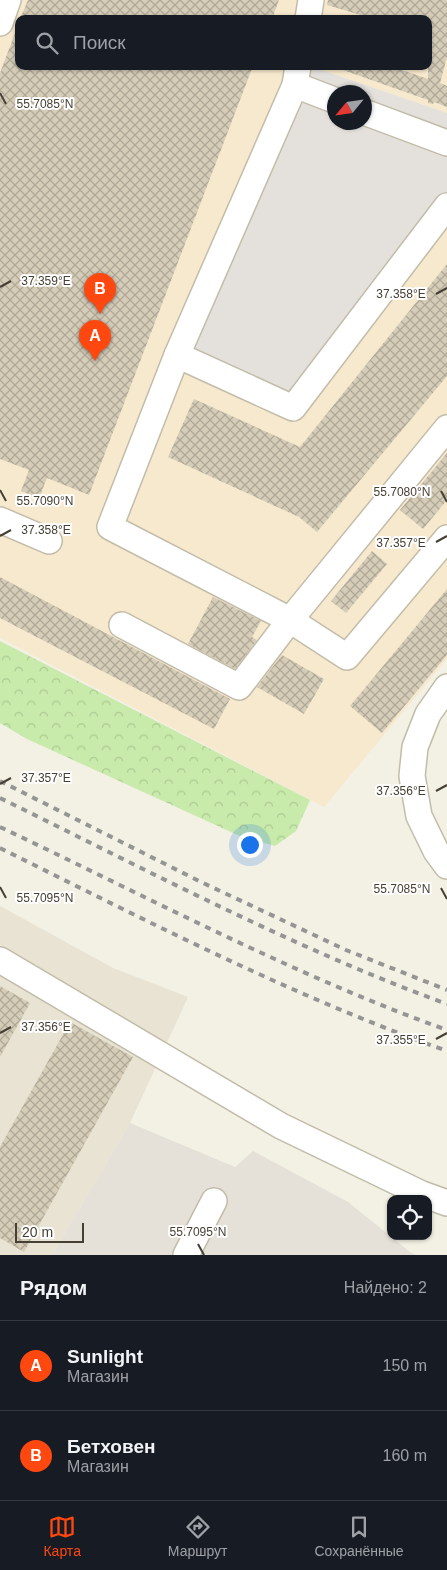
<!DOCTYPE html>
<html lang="ru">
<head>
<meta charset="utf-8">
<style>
  :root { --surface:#171b24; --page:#20242c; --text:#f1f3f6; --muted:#9ea1a6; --line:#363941; --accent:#ff4810 }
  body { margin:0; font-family:Helvetica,sans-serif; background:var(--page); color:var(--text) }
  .controls { position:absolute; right:15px; bottom:15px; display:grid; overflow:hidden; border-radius:10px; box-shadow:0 1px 4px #0004 }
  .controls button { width:45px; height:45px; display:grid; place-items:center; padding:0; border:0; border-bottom:1px solid var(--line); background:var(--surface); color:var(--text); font:25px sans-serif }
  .compass { position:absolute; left:327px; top:85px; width:45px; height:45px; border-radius:50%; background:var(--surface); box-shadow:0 1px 4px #0004; rotate:241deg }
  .scale { position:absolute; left:15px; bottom:12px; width:69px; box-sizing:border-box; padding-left:5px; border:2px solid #464034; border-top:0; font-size:14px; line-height:18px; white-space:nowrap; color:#464034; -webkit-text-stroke:4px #fff; paint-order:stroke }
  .you { position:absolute; left:249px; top:844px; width:18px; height:18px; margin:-12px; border:4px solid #fff; border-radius:50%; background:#1a73e8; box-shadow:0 0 0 8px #1a73e833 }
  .badge { display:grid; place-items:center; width:32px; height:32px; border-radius:50%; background:var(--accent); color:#fff; font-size:16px; font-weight:700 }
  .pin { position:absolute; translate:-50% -41px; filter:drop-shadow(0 1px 2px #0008) }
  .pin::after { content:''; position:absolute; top:26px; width:18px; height:15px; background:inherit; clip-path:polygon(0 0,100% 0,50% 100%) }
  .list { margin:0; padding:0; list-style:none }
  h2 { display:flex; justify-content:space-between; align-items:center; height:65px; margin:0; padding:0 20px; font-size:21px }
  h2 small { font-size:16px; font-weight:400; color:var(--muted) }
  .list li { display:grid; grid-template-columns:32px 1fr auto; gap:15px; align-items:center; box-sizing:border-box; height:90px; padding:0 20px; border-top:1px solid var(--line) }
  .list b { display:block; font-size:19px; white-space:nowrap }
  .list p { margin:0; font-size:16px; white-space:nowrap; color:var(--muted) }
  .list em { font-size:16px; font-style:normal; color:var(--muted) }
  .icon { flex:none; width:28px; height:28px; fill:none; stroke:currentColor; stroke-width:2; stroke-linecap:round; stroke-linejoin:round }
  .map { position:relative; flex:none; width:447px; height:1255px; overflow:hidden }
  .search { position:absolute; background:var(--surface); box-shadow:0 1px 4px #0004; left:15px; right:15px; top:15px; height:55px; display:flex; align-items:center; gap:12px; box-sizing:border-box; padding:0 18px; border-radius:10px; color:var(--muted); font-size:19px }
  .sheet { height:245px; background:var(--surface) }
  nav { display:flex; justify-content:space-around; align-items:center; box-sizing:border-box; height:70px; border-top:1px solid var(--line); background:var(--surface); font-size:14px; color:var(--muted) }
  nav a { display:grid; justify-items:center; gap:2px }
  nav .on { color:var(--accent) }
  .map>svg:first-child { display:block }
  .residential { fill:#e8e3d2 }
  .commercial { fill:#f7e9ce; fill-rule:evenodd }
  .industrial { fill:#e5e1d9 }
  .forest { fill:url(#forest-crowns) }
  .parking { fill:#e4e1dd; fill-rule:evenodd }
  .building { fill:url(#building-cross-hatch) }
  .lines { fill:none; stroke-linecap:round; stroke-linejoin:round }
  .minor-casing { stroke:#c2bca9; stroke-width:28 }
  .minor { stroke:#fff; stroke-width:25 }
  .rail { stroke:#959595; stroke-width:4; stroke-dasharray:6 6; stroke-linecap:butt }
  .ticks { fill:none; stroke:#464034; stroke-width:2 }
  .ticks-label { font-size:12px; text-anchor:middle; fill:#464034; stroke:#fff; stroke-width:4; stroke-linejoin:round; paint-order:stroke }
</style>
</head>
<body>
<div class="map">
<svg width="447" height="1255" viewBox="0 0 447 1255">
  <defs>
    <pattern id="forest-crowns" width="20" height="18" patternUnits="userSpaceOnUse" patternTransform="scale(1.25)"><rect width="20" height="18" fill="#c8eaaa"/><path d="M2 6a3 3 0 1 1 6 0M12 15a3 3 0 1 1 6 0" fill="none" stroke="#adca93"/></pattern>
    <pattern id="building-cross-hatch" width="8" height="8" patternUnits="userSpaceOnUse" patternTransform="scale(1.25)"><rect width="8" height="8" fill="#d6cdb9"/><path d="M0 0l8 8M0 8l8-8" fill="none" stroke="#afa897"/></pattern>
  </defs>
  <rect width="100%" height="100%" fill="#f3f0e4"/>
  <polygon class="residential" points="0,906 113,968 188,997 130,1123 52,1255 0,1255"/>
  <path class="commercial" d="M0,0h447v659l-123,148 -324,-169zM19,19h409v47h-409zM334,92h30v30h-30z"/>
  <polygon class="industrial" points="130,1123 235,1167 253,1151 348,1202 410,1252 416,1255 52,1255"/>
  <polygon class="forest" points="0,641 310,800 296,831 275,846 242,837 27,739 0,723"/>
  <path class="parking" d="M310,66l137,47v111l-153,190 -115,-54zM334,92h30v30h-30z"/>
  <g class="building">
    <polygon points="28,0 279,0 272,19 20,19"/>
    <polygon points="328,0 447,0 447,57 440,83 447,86 447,107 434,102 433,104 428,103 428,100 340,69 340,66 391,66 428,79 428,19 374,19 327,5"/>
    <polygon points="17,28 19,28 19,66 253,66 89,495 47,478 39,498 21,491 29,470 0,459 0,73"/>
    <polygon points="447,264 447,376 317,532 299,517 168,457 194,399 300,447"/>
    <polygon points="447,453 447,500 423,529 400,510"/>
    <polygon points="372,551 387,564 346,613 331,601"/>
    <polygon points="0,577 230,699 214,729 0,618"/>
    <polygon points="447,589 447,655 382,733 350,706"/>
    <polygon points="213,597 261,621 252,637 257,640 235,669 188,644"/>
    <polygon points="282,655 324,679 304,714 257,687"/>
    <polygon points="0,986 30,1003 0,1057"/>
    <polygon points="70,1022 133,1057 24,1252 0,1238 0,1147"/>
  </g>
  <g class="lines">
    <defs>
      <g id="minor">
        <polyline points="308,19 311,0"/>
        <polyline points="0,23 8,0"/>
        <polyline points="298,66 295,85 177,355 110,527 290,620 347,657 447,538"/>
        <polyline points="295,85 334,100"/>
        <polyline points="364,112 447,143"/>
        <polyline points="177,355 293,408 447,206"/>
        <polyline points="0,520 49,541"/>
        <polyline points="122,625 239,687 290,620 447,428"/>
        <polyline points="447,687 428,714 415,747 412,776 419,816 436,851 447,866"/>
        <polyline points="0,960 281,1126 422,1194 447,1203"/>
        <polyline points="186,1255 214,1201"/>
      </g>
    </defs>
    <use href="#minor" class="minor-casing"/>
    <use href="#minor" class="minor"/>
    <g class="rail">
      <polyline points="0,781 201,882 346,950 447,990"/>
      <path d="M0,798c147,72 293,150 447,206"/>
      <path d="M0,827c148,70 293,148 447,203"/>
      <path d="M0,848c147,73 292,148 447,203"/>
    </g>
  </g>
  <path class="ticks" d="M0,93l6,11M0,287l11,-6M436,294l11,-6M0,490l6,11M441,491l6,11M0,536l11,-6M436,542l11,-6M0,784l11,-6M436,791l11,-6M0,887l6,11M441,888l6,11M0,1033l11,-6M436,1039l11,-6M198,1244l6,11"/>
  <g class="ticks-label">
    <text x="45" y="108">55.7085°N</text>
    <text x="46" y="285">37.359°E</text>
    <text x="401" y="298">37.358°E</text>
    <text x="402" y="496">55.7080°N</text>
    <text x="45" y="505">55.7090°N</text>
    <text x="46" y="534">37.358°E</text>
    <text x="401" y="547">37.357°E</text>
    <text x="46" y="782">37.357°E</text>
    <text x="401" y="795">37.356°E</text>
    <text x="402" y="893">55.7085°N</text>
    <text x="45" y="902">55.7095°N</text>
    <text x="46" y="1031">37.356°E</text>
    <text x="401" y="1044">37.355°E</text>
    <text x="198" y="1236">55.7095°N</text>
  </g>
</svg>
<div class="controls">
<button><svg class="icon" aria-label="locate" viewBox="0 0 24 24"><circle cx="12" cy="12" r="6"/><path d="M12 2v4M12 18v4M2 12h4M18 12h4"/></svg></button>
</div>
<svg class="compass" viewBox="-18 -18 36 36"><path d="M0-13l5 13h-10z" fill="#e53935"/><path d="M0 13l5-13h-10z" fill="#9ea1a6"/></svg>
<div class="scale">20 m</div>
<div class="you"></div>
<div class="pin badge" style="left:95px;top:361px">A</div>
<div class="pin badge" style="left:100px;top:314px">B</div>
<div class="search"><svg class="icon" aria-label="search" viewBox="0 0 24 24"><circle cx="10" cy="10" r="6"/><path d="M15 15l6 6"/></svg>Поиск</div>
</div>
<section class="sheet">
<h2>Рядом<small>Найдено: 2</small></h2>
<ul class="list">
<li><span class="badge">A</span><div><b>Sunlight</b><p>Магазин</p></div><em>150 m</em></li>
<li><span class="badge">B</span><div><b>Бетховен</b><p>Магазин</p></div><em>160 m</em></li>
</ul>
</section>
<nav>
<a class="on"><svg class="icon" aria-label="map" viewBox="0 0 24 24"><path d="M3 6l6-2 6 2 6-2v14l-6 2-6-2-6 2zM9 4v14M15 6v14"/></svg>Карта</a>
<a><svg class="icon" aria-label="directions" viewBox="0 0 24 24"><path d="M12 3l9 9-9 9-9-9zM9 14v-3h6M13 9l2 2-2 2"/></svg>Маршрут</a>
<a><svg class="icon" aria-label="saved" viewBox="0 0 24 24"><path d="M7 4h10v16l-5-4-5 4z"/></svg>Сохранённые</a>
</nav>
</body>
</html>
